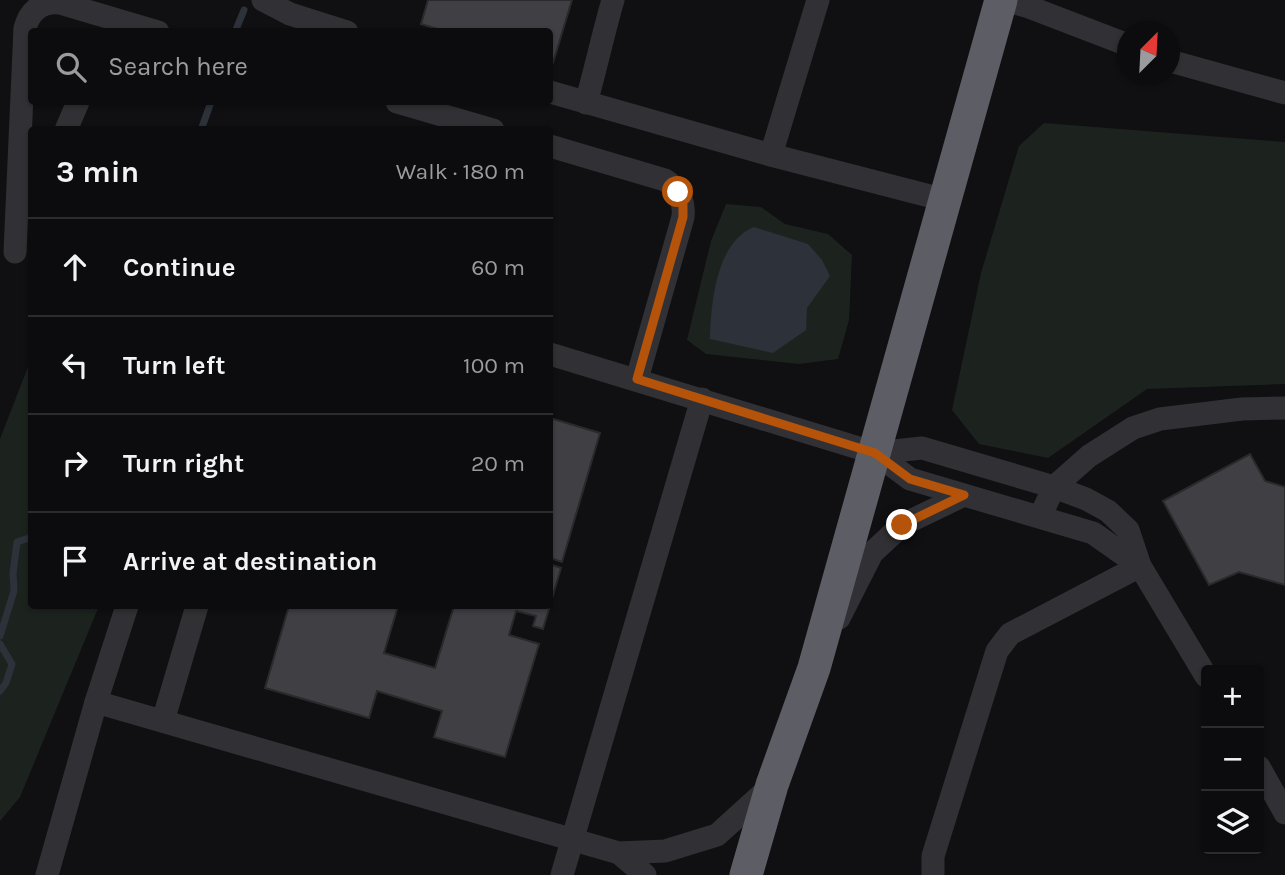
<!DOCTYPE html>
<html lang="en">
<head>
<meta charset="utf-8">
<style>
  :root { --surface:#0c0b0d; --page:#151416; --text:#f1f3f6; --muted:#9a9b9d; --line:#2c2b2e }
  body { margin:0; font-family:Karla,sans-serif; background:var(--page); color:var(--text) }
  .controls { position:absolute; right:21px; bottom:21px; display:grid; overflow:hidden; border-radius:7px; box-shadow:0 2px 5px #0004 }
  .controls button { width:63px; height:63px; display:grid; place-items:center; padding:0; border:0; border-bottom:2px solid var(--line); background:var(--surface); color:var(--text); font:35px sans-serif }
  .compass { position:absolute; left:1117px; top:21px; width:63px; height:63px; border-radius:50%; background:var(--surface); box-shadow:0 2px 5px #0004; rotate:24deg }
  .stop { position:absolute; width:21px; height:21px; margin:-16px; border:5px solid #b45309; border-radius:50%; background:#fff }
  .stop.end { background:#b45309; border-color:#fff; box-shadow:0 2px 7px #0008 }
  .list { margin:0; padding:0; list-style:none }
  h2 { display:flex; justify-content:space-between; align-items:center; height:91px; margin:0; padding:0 28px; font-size:30px }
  h2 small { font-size:23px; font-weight:400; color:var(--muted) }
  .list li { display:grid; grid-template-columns:46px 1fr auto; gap:21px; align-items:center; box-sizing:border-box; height:98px; padding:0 28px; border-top:2px solid var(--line) }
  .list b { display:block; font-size:26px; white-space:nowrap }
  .list em { font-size:23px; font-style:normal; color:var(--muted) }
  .icon { flex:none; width:38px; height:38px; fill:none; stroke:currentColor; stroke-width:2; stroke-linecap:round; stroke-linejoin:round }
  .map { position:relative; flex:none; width:1285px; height:875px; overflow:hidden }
  .search { position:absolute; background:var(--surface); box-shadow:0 2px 5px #0004; left:28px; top:28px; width:525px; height:77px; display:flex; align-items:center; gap:18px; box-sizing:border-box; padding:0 24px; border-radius:7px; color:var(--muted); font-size:26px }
  .panel { position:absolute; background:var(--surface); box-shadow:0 2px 5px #0004; left:28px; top:126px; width:525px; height:483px; border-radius:7px }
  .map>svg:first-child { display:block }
  .green { fill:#1c231f }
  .water { fill:#2c313a }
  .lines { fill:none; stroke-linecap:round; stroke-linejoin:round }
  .stream { stroke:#2c313a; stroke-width:7 }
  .building { fill:#3f3f44; stroke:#2a2a2c; stroke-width:2 }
  .minor { stroke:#313135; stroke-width:23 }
  .highway { stroke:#5d5d66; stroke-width:33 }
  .route { stroke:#b45309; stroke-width:9 }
</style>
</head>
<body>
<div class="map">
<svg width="1285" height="875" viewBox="0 0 1285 875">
  <rect width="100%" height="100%" fill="#100f11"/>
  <g class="green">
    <polygon points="1044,123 1285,142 1285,384 1147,389 1048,458 979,444 952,410 981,273 1019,146"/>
    <polygon points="726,204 761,207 785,224 828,234 852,255 849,320 838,359 799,364 706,354 687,340 711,241"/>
    <polygon points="31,359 32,606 99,606 20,797 0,821 0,439"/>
  </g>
  <path class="water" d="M754,227l54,17 14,16 8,16 -23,32 -1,22 -33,23 -63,-14c1,-36 6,-97 44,-112z"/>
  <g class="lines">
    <g class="stream">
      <polyline points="235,32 244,10"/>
      <polyline points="201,130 211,102"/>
      <polyline points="0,636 14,591 13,573 17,542 32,537"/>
      <polyline points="0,644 12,664 6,683 0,691"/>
    </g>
  </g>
  <g class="building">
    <polygon points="428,0 572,0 553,63 550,62 550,32 447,32 421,24"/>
    <polygon points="550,418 600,433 562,562 550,558"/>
    <polygon points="1250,454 1265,481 1285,487 1285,585 1239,572 1209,585 1163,501"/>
    <polygon points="552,565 561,568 543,629 533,626 536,616 516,611 509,635 539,644 505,757 434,737 442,711 377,691 369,718 265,688 289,606 398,606 384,653 435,668 454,606 550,606 550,575"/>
  </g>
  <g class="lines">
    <g class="minor">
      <polyline points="263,0 290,14 347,32"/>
      <polyline points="1005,0 1029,7 1128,45"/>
      <polyline points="1170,61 1285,93"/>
      <polyline points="550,92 771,155 945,200"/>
      <polyline points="397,102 493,130"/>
      <path d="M586,103c10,-35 17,-69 27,-103"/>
      <polyline points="66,130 78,102"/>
      <path d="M550,146l115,34c13,8 20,22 18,37l-46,162"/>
      <polyline points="771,155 818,0"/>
      <path d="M15,252l10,-224c5,-18 17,-27 35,-25l98,29"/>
      <polyline points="550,354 875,453 910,479 1093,533 1140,566"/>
      <polyline points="875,453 922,448 1054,487 1086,499 1108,511 1128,530 1140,566 1206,676"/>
      <polyline points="1040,517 1054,487 1089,456 1133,428 1160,419 1242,409 1285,408"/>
      <polyline points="839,618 872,553 902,525 964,495"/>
      <polyline points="96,702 619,853 665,851 717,835 770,787"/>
      <polyline points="163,721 197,606"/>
      <polyline points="1259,767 1285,813"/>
      <polyline points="619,853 645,875"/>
      <polyline points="47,875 96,702 127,606"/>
      <polyline points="562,875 702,399"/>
      <polyline points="933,875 933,856 997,651 1010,634 1140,566"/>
    </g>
    <polyline class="highway" points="746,875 772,785 814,668 1001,0"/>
  </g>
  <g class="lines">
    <polyline class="route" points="678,192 683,205 683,217 637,379 875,453 910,479 964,495 902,525"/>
  </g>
</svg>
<div class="controls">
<button>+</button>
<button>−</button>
<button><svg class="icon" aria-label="layers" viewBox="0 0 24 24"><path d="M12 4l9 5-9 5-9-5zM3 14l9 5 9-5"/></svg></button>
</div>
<svg class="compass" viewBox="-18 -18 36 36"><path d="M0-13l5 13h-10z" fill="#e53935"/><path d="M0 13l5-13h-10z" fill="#9a9b9d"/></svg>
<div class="stop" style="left:678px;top:192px"></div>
<div class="stop end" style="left:902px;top:525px"></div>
<div class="search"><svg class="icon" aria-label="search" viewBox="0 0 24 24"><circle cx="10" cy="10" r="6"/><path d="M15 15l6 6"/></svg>Search here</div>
<section class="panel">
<h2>3 min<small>Walk · 180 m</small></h2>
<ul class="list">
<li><svg class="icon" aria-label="ahead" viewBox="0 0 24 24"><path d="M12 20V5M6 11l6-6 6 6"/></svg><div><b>Continue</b></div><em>60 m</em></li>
<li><svg class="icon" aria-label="left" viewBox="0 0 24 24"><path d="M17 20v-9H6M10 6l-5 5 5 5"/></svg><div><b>Turn left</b></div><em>100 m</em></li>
<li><svg class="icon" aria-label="right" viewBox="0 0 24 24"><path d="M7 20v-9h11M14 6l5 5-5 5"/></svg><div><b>Turn right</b></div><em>20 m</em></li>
<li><svg class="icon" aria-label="arrive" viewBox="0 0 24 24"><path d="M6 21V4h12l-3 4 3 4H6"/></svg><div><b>Arrive at destination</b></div></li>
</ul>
</section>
</div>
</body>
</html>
